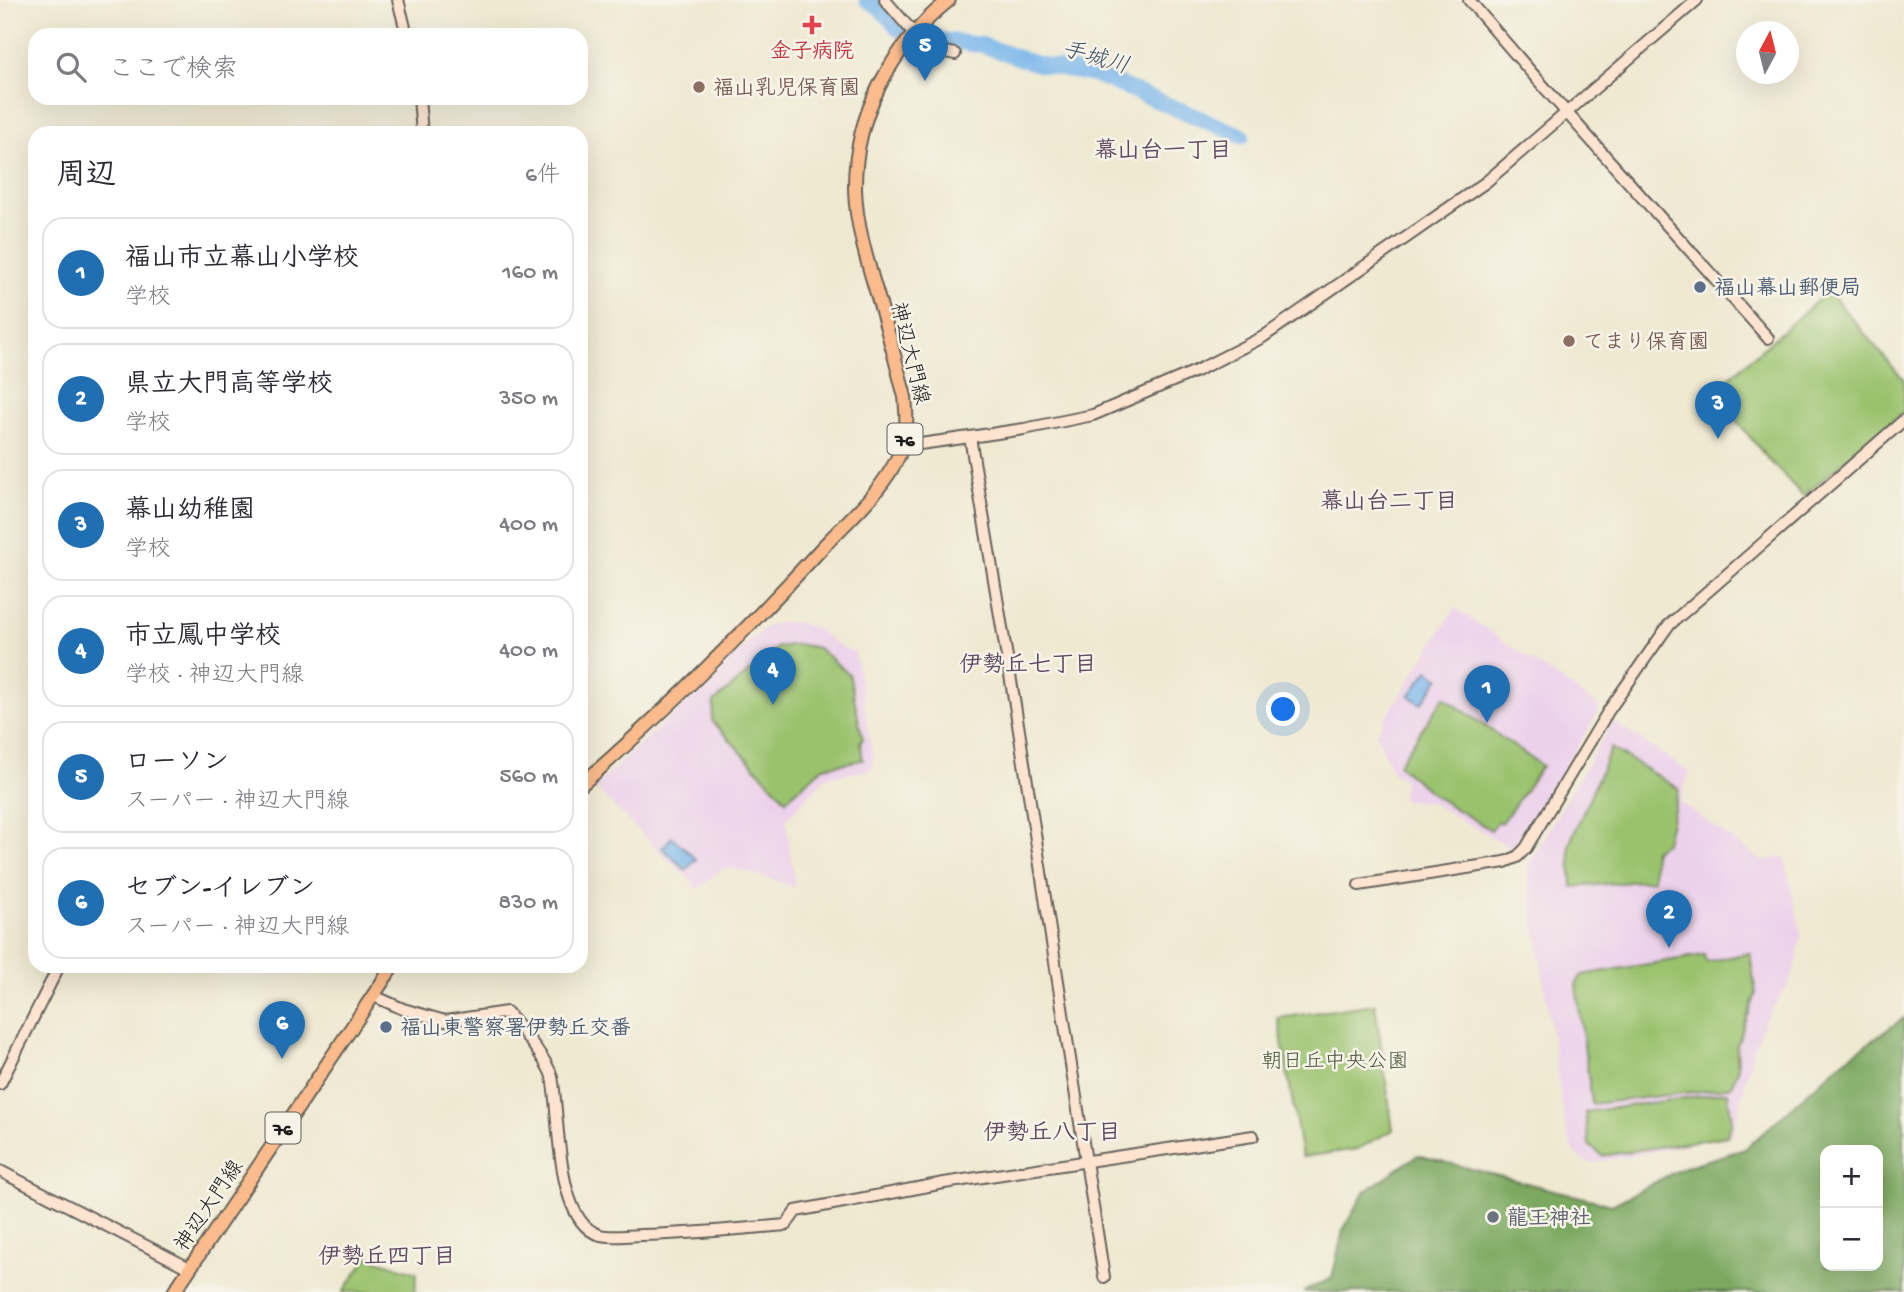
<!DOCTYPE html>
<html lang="ja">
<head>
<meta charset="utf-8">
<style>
  :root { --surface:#fff; --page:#f2f2f3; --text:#2b2b33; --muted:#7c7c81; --line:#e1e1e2; --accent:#1f6fb2 }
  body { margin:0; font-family:"Gochi Hand","Klee One",sans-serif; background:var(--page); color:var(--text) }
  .controls { position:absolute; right:21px; bottom:21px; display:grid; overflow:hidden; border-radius:14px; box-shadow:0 7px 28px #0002 }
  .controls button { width:63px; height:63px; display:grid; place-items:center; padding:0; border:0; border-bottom:2px solid var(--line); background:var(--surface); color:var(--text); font:35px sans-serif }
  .compass { position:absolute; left:1736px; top:21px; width:63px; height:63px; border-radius:50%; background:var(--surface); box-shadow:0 7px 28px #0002; rotate:7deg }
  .you { position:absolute; left:1284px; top:710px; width:24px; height:24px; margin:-18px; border:5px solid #fff; border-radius:50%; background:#1a73e8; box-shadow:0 0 0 10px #1a73e833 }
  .badge { display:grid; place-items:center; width:46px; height:46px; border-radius:50%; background:var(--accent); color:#fff; font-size:23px; font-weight:700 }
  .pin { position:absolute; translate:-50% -58px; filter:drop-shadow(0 2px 4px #0008) }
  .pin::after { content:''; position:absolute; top:37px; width:24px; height:21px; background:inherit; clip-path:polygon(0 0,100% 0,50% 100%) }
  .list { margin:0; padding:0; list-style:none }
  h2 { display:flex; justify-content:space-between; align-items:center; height:91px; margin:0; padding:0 28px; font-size:30px }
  h2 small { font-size:23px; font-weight:400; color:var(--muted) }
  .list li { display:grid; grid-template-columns:46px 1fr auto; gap:21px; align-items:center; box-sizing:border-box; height:112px; margin:0 14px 14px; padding:0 14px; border:2px solid var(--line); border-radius:21px }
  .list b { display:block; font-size:26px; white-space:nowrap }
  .list p { margin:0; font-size:23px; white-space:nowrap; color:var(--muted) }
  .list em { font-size:23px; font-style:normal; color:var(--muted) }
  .icon { flex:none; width:38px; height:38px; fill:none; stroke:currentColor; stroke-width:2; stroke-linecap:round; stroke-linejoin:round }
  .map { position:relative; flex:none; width:1904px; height:1292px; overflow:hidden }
  .search { position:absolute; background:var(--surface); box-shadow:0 7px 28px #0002; left:28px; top:28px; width:560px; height:77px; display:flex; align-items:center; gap:18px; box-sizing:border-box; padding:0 24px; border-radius:21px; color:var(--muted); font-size:26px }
  .panel { position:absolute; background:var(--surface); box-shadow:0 7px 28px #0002; left:28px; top:126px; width:560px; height:847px; border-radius:21px }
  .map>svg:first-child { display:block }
  .built { fill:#ecd1eb }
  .green { fill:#9ac26d; stroke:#5b6f44; stroke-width:2 }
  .forest { fill:#7ba860; stroke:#4c623e; stroke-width:2; fill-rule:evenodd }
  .water { fill:#79b6eb; stroke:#4a6984; stroke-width:2 }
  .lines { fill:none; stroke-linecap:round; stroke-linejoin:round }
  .river { stroke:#79b6eb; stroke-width:16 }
  .secondary-casing { stroke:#66645c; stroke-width:14 }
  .primary-casing { stroke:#66645c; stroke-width:16 }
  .secondary { stroke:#fde4d1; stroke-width:10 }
  .primary { stroke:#fbbb8c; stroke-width:12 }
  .health-dot { fill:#e0444e; stroke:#f7f3e8; stroke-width:2.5 }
  .education-dot { fill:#8d6e63; stroke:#f7f3e8; stroke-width:2.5 }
  .service-dot { fill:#5c6f8a; stroke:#f7f3e8; stroke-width:2.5 }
  .worship-dot { fill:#6b7280; stroke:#f7f3e8; stroke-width:2.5 }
  .labels { text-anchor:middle; stroke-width:5; stroke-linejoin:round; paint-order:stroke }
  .shield { fill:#f7f3e8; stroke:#5e5c59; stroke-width:2 }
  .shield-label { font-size:19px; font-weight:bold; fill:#1c1c1c }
  .health-label { font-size:21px; font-weight:bold; fill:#be3a42; stroke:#f7f3e8 }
  .education-label { font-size:21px; font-weight:bold; fill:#785e54; stroke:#f7f3e8; text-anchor:start }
  .service-label { font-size:21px; font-weight:bold; fill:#4e5e75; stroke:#f7f3e8; text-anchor:start }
  .street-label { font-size:21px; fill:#1c1c1c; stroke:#f7f3e8 }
  .park-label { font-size:21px; fill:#485638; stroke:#f7f3e8 }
  .worship-label { font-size:21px; font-weight:bold; fill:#5b616d; stroke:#f7f3e8; text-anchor:start }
  .water-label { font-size:23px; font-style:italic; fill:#3d5264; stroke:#f7f3e8 }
  .neighbourhood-label { font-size:23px; font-weight:bold; fill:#614c63; stroke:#f7f3e8 }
</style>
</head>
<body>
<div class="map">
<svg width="1904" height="1292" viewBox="0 0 1904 1292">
  <rect width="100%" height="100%" fill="#f7f3e8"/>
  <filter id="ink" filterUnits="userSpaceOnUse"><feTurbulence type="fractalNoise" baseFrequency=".0143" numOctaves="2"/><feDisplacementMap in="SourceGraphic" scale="14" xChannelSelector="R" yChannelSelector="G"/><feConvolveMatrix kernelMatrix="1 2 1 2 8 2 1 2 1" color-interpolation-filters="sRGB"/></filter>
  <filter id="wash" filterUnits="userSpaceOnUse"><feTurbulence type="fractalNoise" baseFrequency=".00686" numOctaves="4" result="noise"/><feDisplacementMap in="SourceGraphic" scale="28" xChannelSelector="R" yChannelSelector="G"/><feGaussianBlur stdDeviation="1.57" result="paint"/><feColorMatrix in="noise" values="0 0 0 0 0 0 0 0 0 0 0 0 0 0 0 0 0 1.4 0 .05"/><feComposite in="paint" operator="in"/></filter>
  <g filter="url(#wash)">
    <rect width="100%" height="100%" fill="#efe9d2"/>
    <g class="built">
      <polygon points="1455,608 1599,706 1598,713 1522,838 1512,848 1428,801 1403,801 1404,777 1394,775 1376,733"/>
      <polygon points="783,622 801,623 816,629 838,645 855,653 873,758 872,767 871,770 828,776 786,819 795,887 741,870 729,868 721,870 698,889 594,787 767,626"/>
      <polygon points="1613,721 1689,772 1680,802 1762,861 1785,857 1801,934 1797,961 1789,984 1765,1019 1752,1054 1733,1133 1730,1136 1592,1163 1583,1160 1575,1154 1566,1130 1528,876 1529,863"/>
    </g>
    <g class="green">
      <polygon points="1826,293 1830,293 1904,380 1904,411 1803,496 1768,459 1713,392"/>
      <polygon points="798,644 818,648 849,674 863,740 860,741 863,760 823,767 786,800 712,721 714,702 778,647"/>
      <polygon points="1444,697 1542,766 1502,823 1498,821 1491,830 1436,797 1398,765"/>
      <polygon points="1611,748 1679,789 1666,842 1654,850 1653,880 1572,887 1569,845"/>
      <polygon points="1750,953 1756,994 1737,1045 1738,1070 1731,1086 1720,1089 1592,1104 1576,984 1582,975 1704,955 1706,962"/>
      <polygon points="1375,1004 1393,1130 1358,1149 1302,1157 1278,1018"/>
      <polygon points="1728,1092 1732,1123 1727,1136 1602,1156 1589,1145 1585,1112"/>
      <polygon points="368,1257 417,1273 415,1292 343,1292"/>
    </g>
    <path class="forest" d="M1904,1018v274h-601l29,-14 11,-48 21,-38 54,-37 194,50 72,-38 61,-18 98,-88zM1825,1150h53v116h-53z"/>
    <g class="water">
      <polygon points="1428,670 1440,678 1421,704 1409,696"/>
      <polygon points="672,837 696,859 686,870 662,848"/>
    </g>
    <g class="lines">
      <g class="river">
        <polyline points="867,0 879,7 899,29"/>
        <polyline points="932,39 982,45 1034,63 1098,76 1242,136"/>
      </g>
    </g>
  </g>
  <g filter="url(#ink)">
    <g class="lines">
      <defs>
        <g id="secondary">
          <polyline points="398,0 407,35"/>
          <polyline points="885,0 924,45 940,51 955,54"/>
          <path d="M1469,0c97,115 199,225 299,338"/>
          <polyline points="419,98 422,133"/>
          <polyline points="970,437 1015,705 1104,1277"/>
          <polyline points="904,440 920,444 970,437 1024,429 1093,415 1196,371 1263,337 1486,182 1697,0"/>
          <polyline points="1359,885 1505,862 1517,857 1526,848 1609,710 1668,626 1904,420"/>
          <path d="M374,996l29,13 42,12 62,-9c12,15 41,48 45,65 8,36 2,145 48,158 12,3 29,0 42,0 48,-1 96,-6 144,-10l10,-14 148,-28 309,-47"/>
          <polyline points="0,1084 59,966"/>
          <polyline points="0,1171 189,1268"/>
        </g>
        <g id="primary">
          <path d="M581,785c85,-74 164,-153 240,-236 27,-29 62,-58 78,-94 9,-19 8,-38 6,-58 -8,-31 -16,-62 -25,-93 -11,-37 -24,-76 -25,-115 -1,-74 37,-143 94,-189"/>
          <polyline points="174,1292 393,966"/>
        </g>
      </defs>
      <use href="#secondary" class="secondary-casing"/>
      <use href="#primary" class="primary-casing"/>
      <use href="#secondary" class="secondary"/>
      <use href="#primary" class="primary"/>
    </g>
  </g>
  <path class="health-dot" d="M808.5 14.5h7v7h7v7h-7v7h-7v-7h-7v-7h7z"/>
  <g class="education-dot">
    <circle cx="699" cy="87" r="7"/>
    <circle cx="1569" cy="341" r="7"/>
  </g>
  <g class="service-dot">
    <circle cx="1700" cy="287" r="7"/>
    <circle cx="386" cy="1027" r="7"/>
  </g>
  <circle class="worship-dot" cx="1493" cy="1217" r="7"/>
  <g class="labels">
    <g class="shield">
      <rect x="887.5" y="423.5" width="35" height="31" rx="5"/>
      <rect x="265.5" y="1112.5" width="35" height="31" rx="5"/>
    </g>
    <g class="shield-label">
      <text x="905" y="446">76</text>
      <text x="283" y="1135">76</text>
    </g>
    <g class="health-label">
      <text x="812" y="57">金子病院</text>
    </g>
    <g class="education-label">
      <text x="713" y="94">福山乳児保育園</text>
      <text x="1583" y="348">てまり保育園</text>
    </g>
    <g class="service-label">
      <text x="1714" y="294">福山幕山郵便局</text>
      <text x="400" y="1034">福山東警察署伊勢丘交番</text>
    </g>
    <g class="street-label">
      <text transform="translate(911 353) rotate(76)" y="7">神辺大門線</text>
      <text transform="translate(208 1205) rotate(-56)" y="7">神辺大門線</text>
    </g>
    <g class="park-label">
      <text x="1335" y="1067">朝日丘中央公園</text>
    </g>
    <g class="worship-label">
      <text x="1507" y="1224">龍王神社</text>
    </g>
    <g class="water-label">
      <text transform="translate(1096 56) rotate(16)" y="8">手城川</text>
    </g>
    <g class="neighbourhood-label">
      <text x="1163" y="157">幕山台一丁目</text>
      <text x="1389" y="508">幕山台二丁目</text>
      <text x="1028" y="671">伊勢丘七丁目</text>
      <text x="1052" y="1139">伊勢丘八丁目</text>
      <text x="387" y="1263">伊勢丘四丁目</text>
    </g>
  </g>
</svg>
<div class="controls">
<button>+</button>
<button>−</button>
</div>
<svg class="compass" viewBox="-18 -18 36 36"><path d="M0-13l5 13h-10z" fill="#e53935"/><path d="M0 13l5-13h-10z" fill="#7c7c81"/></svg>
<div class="you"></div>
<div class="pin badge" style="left:1487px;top:723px">1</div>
<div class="pin badge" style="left:1669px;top:948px">2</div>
<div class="pin badge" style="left:1718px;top:439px">3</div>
<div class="pin badge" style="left:773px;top:705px">4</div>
<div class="pin badge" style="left:925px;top:81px">5</div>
<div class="pin badge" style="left:282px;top:1059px">6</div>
<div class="search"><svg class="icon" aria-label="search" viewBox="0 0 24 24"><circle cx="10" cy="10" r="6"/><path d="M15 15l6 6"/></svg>ここで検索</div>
<section class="panel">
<h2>周辺<small>6件</small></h2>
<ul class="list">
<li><span class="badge">1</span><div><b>福山市立幕山小学校</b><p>学校</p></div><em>160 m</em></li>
<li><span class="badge">2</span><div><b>県立大門高等学校</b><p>学校</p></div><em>350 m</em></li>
<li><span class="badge">3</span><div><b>幕山幼稚園</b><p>学校</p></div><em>400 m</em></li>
<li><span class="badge">4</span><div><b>市立鳳中学校</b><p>学校 · 神辺大門線</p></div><em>400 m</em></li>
<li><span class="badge">5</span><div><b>ローソン</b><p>スーパー · 神辺大門線</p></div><em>560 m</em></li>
<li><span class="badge">6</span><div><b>セブン-イレブン</b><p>スーパー · 神辺大門線</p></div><em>830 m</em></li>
</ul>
</section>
</div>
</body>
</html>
